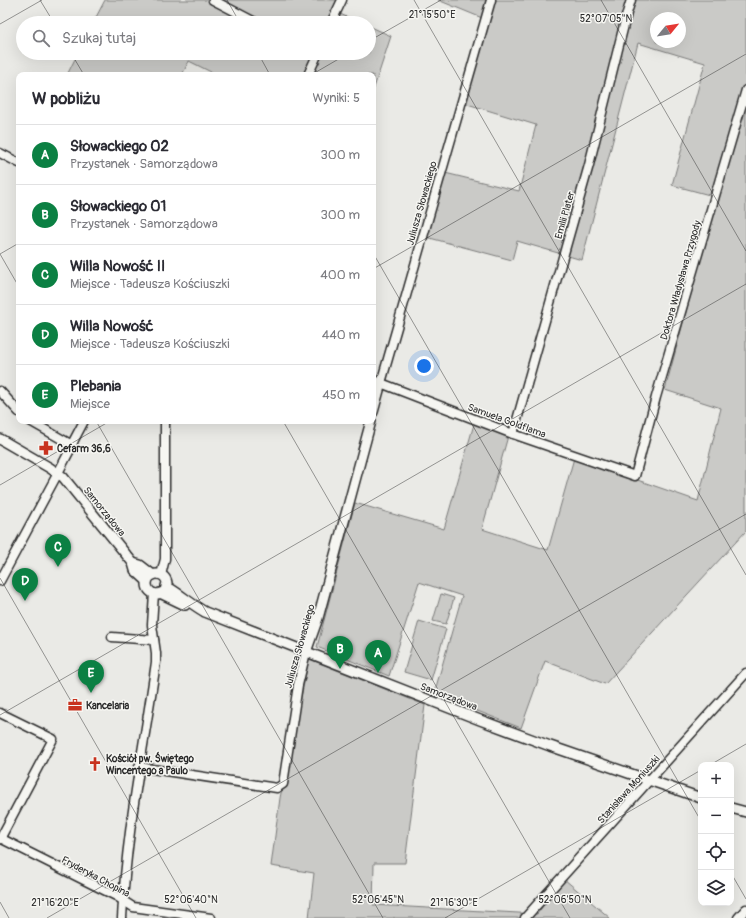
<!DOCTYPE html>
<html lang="pl">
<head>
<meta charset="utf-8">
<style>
  :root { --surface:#fff; --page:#f7f7f7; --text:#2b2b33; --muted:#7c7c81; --line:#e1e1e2; --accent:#0b8043 }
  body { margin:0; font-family:Pangolin,sans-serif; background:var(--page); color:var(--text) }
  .controls { position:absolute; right:12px; bottom:12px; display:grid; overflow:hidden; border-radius:8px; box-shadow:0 4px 16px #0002 }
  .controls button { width:36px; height:36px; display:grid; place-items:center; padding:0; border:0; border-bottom:1px solid var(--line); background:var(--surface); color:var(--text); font:20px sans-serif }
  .compass { position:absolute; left:650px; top:12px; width:36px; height:36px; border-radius:50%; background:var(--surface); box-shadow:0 4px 16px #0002; rotate:60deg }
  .you { position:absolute; left:424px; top:366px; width:14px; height:14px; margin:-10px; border:3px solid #fff; border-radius:50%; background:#1a73e8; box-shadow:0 0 0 6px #1a73e833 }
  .badge { display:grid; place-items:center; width:26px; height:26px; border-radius:50%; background:var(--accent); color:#fff; font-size:13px; font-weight:700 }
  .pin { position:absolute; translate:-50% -33px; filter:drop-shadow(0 1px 2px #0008) }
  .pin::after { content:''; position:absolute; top:21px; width:14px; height:12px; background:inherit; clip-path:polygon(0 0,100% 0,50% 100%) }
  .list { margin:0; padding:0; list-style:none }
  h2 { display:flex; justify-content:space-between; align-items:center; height:52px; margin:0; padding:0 16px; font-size:17px }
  h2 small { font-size:13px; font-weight:400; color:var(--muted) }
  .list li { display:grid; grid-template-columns:26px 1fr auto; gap:12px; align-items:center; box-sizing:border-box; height:60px; padding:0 16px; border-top:1px solid var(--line) }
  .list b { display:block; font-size:15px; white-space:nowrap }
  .list p { margin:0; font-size:13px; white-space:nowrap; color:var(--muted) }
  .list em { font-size:13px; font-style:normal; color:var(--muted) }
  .icon { flex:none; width:22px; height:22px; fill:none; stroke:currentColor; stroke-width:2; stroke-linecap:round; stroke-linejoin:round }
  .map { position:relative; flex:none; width:746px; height:918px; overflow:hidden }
  .search { position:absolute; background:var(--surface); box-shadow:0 4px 16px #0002; left:16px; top:16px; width:360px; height:44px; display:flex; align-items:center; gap:10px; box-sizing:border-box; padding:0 14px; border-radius:22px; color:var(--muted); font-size:15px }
  .panel { position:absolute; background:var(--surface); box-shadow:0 4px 16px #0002; left:16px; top:72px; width:360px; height:352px; border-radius:8px }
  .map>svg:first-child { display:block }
  .green { fill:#cacac7; stroke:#7a7a79; fill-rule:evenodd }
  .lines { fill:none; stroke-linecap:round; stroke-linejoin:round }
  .minor-casing { stroke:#2b2b2b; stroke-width:11 }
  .tertiary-casing { stroke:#2b2b2b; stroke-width:12 }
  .minor { stroke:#f6f6f2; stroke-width:8 }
  .tertiary { stroke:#f6f6f2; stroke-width:9 }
  .ticks { fill:none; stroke:#2b2b2b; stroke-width:1; stroke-opacity:0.45 }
  .labels { text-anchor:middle; stroke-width:3; stroke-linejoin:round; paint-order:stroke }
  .street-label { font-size:10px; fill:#2b2b2b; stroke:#f6f6f2 }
  .poi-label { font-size:10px; font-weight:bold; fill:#2b2b2b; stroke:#f6f6f2; text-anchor:start }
  .ticks-label { font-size:10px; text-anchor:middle; fill:#2b2b2b; stroke:#f6f6f2; stroke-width:3; stroke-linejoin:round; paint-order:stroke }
</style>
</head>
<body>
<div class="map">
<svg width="746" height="918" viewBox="0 0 746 918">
  <rect width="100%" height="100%" fill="#eaeae6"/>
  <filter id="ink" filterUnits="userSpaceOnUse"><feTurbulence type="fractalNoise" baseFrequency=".025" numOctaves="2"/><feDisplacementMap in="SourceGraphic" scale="8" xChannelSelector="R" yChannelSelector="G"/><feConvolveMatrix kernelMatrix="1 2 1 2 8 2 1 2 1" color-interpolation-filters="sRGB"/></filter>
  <g filter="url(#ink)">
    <g class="green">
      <polygon points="105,0 345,0 340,14 361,23 93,23"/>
      <path d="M438,0h308v531l-141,153 -60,-23 -24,67 -87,-34 28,-98 -43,-14 -30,94 -72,-29 38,-144 89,26 30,-105 34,12 -26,93 66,21 26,-92 124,43 23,-93 -56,-18 52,-193 -45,-12 33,-122 -67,-20 -56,217 -65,-19 -5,19 -86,-23 19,-64 74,18 17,-66 -72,-22 23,-83zM656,18h24v24h-24z"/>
      <polygon points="369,26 391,36 373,91 373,75 217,75 189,61 182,75 67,75 78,53 369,53"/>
      <polygon points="441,594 454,598 446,624 433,621"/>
      <polygon points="419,621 446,629 431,680 404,672"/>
      <polygon points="309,659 425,705 405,863 374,863 373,905 537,914 564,879 610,918 395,918 394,917 393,918 309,918 314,873 271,866 280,798"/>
    </g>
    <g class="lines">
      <defs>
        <g id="minor">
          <polyline points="213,0 257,23"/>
          <polyline points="331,23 342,0"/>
          <polyline points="308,75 318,53"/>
          <polyline points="0,153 19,163"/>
          <polyline points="373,380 513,434 635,476 656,397 746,90"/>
          <polyline points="381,383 491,0"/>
          <polyline points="0,391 19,412"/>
          <polyline points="30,421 72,445"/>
          <polyline points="513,434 589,165 627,13 631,0"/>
          <polyline points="161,575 165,559 165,421"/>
          <polyline points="0,581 58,473 70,450 74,440 84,421"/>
          <polyline points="112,637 154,640"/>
          <polyline points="0,713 53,739 0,839"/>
          <polyline points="139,767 277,788 283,784 298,685 306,652"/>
          <polyline points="0,838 116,896 133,907 211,918"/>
          <path d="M122,918c4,-86 22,-171 34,-256v-9l-4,-28 2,-32"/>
          <polyline points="525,918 746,673"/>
          <polyline points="738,918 746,909"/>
        </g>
        <g id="tertiary">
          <polyline points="373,412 381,383"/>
          <polyline points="0,439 50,468 63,477 133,563 135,570 147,581"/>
          <polyline points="133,563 140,565 153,575"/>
          <circle cx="157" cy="584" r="10"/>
          <path d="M166,586c14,8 25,18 39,26l275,108 70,26 151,52"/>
          <polyline points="160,593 185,605"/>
          <polyline points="306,652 318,618 371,421"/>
          <polyline points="731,808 746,812"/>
        </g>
      </defs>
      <use href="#minor" class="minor-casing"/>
      <use href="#tertiary" class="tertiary-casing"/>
      <use href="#minor" class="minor"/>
      <use href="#tertiary" class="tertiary"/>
    </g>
  </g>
  <path class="ticks" d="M40,0l14,23M227,0l13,23M414,0l332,575M601,0l145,251M0,24l42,-24M369,41l72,-41M71,53l13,22M258,53l12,22M311,75l38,-22M373,253l328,568M0,254l19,-11M0,254l19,33M373,269l373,-215M96,421l287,497M283,421l287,497M0,485l110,-64M0,578l196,340M0,715l746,-431M710,765l36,-21M731,873l15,26M0,902l9,16M47,918l699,-404M445,918l256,-148"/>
  <defs>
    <symbol id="pharmacy-bare" viewBox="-9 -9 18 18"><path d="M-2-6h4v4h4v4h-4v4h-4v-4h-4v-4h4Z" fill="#c8321e" stroke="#f6f6f2" stroke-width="2.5" paint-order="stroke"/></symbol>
    <symbol id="office-bare" viewBox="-9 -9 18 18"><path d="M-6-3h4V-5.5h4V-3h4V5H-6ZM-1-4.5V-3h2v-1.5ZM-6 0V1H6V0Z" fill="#c8321e" stroke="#f6f6f2" stroke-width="2.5" paint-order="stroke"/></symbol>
    <symbol id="church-bare" viewBox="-9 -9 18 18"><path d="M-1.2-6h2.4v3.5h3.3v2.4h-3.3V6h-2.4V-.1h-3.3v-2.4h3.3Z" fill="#c8321e" stroke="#f6f6f2" stroke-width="2.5" paint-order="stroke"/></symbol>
  </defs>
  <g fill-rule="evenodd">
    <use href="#pharmacy-bare" x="36" y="438" width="20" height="20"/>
    <use href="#office-bare" x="65" y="695" width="20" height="20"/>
    <use href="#church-bare" x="85" y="754" width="20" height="20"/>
  </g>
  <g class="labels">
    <g class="street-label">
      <text transform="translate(421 203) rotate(-74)" y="4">Juliusza Słowackiego</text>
      <text transform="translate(564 215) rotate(-74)" y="4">Emilii Plater</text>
      <text transform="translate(680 280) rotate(-74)" y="4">Doktora Władysława Przygody</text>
      <text transform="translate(507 420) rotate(20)" y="4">Samuela Goldflama</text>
      <text transform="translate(105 511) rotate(51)" y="4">Samorządowa</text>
      <text transform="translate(299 646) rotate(-74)" y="4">Juliusza Słowackiego</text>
      <text transform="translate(449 696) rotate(21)" y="4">Samorządowa</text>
      <text transform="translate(628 789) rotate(-48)" y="4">Stanisława Moniuszki</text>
      <text transform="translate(96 876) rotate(28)" y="4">Fryderyka Chopina</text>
    </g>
    <g class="poi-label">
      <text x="57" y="452">Cefarm 36,6</text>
      <text x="86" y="709">Kancelaria</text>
      <text x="106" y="762">Kościół pw. Świętego<tspan x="106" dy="12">Wincentego a Paulo</tspan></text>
    </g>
  </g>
  <g class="ticks-label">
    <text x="432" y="18">21°15'50"E</text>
    <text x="606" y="22">52°07'05"N</text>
    <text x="191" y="903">52°06'40"N</text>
    <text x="378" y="903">52°06'45"N</text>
    <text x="565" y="903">52°06'50"N</text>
    <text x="55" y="906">21°16'20"E</text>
    <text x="454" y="906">21°16'30"E</text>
  </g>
</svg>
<div class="controls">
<button>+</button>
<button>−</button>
<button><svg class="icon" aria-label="locate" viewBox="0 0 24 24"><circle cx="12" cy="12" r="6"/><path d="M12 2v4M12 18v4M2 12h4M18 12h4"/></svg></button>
<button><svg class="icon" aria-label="layers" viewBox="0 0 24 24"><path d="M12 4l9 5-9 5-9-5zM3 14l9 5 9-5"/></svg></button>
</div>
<svg class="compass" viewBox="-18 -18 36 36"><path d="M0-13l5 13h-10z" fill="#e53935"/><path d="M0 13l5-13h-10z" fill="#7c7c81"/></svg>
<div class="you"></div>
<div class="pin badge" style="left:378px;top:673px">A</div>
<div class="pin badge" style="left:340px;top:669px">B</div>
<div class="pin badge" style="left:58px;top:567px">C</div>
<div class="pin badge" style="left:25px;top:601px">D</div>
<div class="pin badge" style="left:91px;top:693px">E</div>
<div class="search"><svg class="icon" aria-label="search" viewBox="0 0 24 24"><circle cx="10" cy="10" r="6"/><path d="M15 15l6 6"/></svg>Szukaj tutaj</div>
<section class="panel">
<h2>W pobliżu<small>Wyniki: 5</small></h2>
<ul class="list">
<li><span class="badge">A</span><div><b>Słowackiego 02</b><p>Przystanek · Samorządowa</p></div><em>300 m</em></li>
<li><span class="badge">B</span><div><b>Słowackiego 01</b><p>Przystanek · Samorządowa</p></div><em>300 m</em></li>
<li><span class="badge">C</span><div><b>Willa Nowość II</b><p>Miejsce · Tadeusza Kościuszki</p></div><em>400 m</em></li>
<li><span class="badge">D</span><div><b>Willa Nowość</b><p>Miejsce · Tadeusza Kościuszki</p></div><em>440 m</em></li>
<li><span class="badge">E</span><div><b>Plebania</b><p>Miejsce</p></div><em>450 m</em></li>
</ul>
</section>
</div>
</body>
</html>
